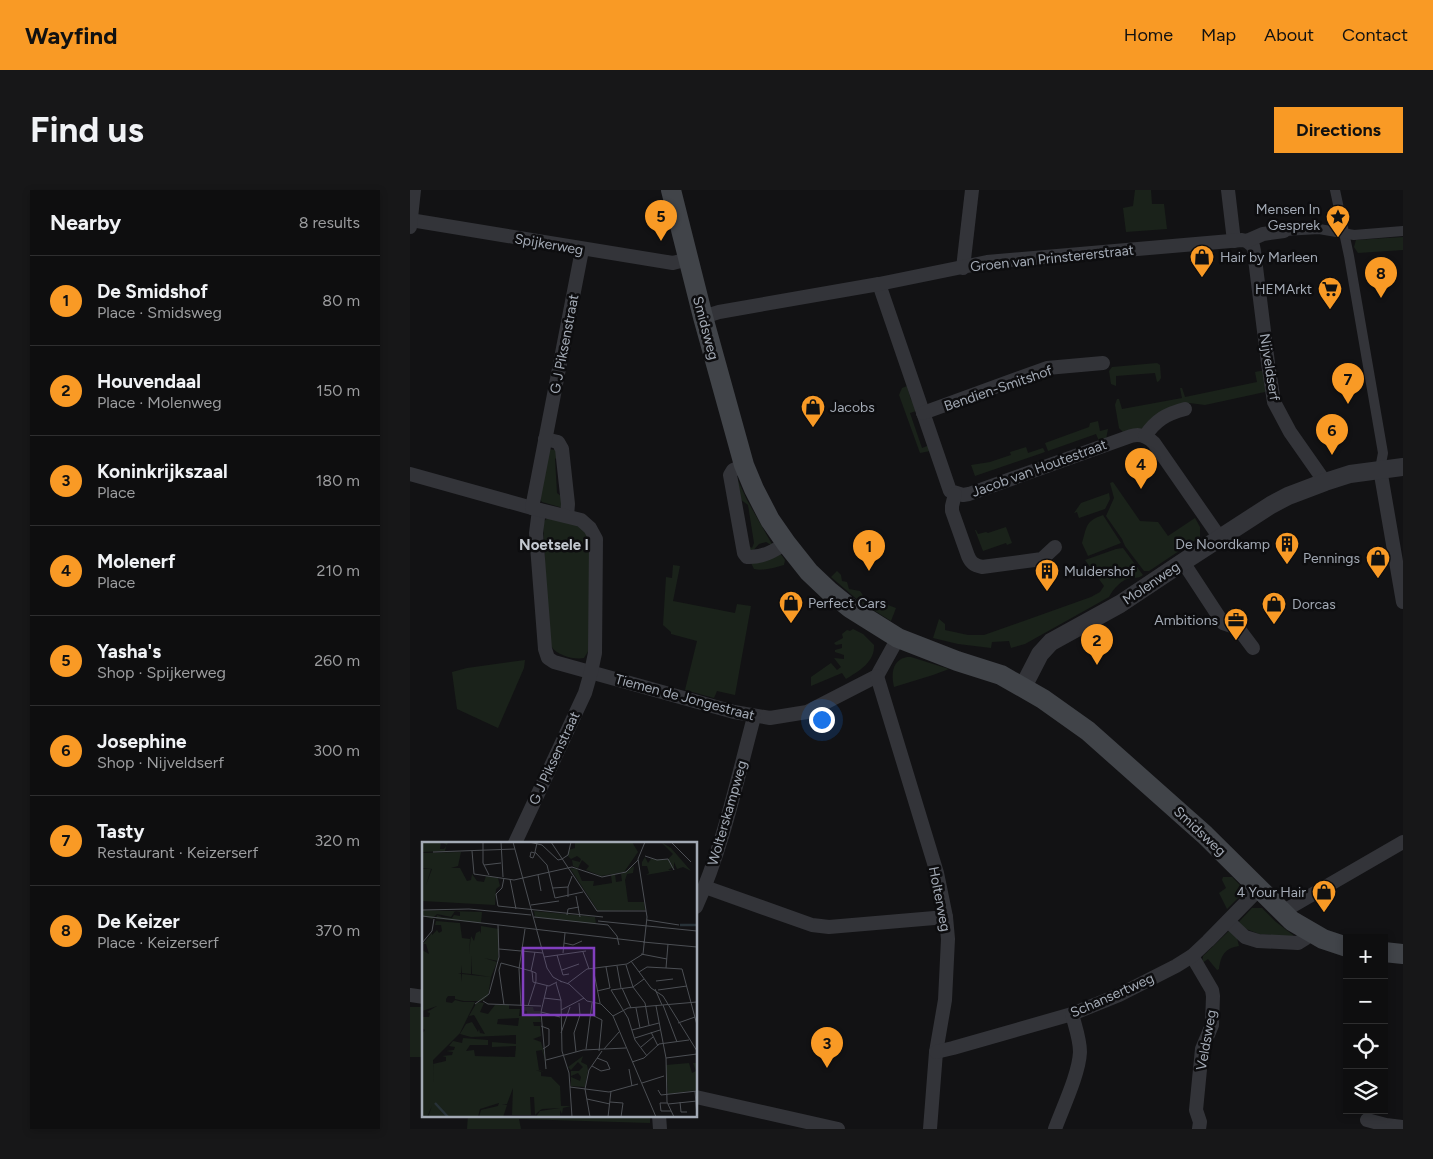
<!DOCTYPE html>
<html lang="en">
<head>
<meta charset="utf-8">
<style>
  :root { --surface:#0e0e0f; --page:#171718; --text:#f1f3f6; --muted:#9b9c9e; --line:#2e2e2f; --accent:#f99a25 }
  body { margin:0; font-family:Figtree,sans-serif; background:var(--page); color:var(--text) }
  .controls { position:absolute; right:15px; bottom:15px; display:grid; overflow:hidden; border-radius:0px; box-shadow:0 2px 8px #0003 }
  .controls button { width:45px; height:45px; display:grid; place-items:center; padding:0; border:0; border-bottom:1px solid var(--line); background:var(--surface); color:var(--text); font:25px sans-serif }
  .you { position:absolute; left:411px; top:529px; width:18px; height:18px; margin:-12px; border:4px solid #fff; border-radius:50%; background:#1a73e8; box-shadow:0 0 0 8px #1a73e833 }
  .badge { display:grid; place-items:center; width:32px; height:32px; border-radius:50%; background:var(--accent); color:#111; font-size:16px; font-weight:700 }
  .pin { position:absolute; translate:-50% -41px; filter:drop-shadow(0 1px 2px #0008) }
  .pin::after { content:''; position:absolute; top:26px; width:18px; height:15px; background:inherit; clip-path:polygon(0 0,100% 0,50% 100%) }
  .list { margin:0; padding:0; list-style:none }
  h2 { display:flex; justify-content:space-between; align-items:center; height:65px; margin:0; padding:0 20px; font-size:21px }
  h2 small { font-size:16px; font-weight:400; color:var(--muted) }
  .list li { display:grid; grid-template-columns:32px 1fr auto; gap:15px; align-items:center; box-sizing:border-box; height:90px; padding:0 20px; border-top:1px solid var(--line) }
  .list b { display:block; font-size:19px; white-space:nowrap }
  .list p { margin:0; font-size:16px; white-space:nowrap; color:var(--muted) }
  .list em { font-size:16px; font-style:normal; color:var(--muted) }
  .icon { flex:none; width:28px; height:28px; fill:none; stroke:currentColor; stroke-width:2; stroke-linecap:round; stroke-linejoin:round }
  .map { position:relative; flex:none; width:993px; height:939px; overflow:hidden; border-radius:0px }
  header { display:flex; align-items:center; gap:30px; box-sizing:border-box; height:70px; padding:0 25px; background:var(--accent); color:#111 }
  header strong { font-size:24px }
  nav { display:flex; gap:28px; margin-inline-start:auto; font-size:18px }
  .intro { display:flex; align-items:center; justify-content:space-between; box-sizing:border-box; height:120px; padding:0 30px }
  h1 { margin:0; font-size:35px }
  .button { padding:12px 22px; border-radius:0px; background:var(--accent); color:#111; font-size:18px; font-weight:700 }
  main { display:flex; gap:30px; padding:0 30px }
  aside { flex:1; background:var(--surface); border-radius:0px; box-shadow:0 2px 8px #0003 }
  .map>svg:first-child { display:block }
  .green { fill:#1a221a }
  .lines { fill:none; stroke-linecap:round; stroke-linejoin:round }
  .pedestrian { stroke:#333439; stroke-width:10 }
  .minor { stroke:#333439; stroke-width:14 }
  .tertiary { stroke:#333439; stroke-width:18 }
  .secondary { stroke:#414449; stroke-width:20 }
  .labels { text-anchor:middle; stroke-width:5; stroke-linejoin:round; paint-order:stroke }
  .poi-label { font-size:14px; fill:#a3aab5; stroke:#0d0d0f; text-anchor:end }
  .street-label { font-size:14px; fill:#a3aab5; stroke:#0d0d0f }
  .neighbourhood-label { font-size:15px; font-weight:bold; fill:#c4c9d1; stroke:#0d0d0f }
  .inset-river { fill:none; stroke:#283238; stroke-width:2.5 }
  .inset-road { fill:none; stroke:#4c4f54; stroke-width:1 }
  .view { fill:#813fbe; fill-opacity:0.15; stroke:#813fbe; stroke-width:2.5 }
  .inset-edge { fill:none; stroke:#a3aab5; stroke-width:2.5 }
</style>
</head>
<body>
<header>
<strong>Wayfind</strong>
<nav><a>Home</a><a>Map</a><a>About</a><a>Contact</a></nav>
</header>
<div class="intro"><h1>Find us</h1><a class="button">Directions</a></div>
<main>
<aside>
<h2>Nearby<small>8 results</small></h2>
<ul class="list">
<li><span class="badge">1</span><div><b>De Smidshof</b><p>Place · Smidsweg</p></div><em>80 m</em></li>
<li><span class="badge">2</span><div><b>Houvendaal</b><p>Place · Molenweg</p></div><em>150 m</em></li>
<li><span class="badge">3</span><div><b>Koninkrijkszaal</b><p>Place</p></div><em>180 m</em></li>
<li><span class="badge">4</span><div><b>Molenerf</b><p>Place</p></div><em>210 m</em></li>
<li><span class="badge">5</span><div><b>Yasha's</b><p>Shop · Spijkerweg</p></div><em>260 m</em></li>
<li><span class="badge">6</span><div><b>Josephine</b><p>Shop · Nijveldserf</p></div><em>300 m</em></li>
<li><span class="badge">7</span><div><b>Tasty</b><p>Restaurant · Keizerserf</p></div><em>320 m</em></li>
<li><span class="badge">8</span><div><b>De Keizer</b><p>Place · Keizerserf</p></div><em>370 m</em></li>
</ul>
</aside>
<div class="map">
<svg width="993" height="939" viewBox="0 0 993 939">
  <rect width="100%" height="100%" fill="#121214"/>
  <g class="green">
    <polygon points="725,0 741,0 742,14 754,14 757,39 716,42 713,18 723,16"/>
    <polygon points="993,47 993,60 948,63 944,57 946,50"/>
    <polygon points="747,173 750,175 751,188 749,191 747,192 745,183 706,186 706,196 701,194 699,181 702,177"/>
    <polygon points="850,181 852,181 856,199 855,202 795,215 779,213 758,218 735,238 713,242 709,238 705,215 707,209 709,209 712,219 772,208 770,198 772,198 775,207 847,192 845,182"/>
    <polygon points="497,196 501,210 507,213 509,220 500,223 512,258 522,254 520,261 510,263 489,205 492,198"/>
    <polygon points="688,231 690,241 698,239 696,249 690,253 686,244 638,261 635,253 679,237 680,233"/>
    <polygon points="616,257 618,263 633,258 635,262 565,286 561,275 580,272 601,265 600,262"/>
    <polygon points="137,259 146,260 148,266 145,269 147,303 152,307 153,318 132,312 130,309"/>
    <polygon points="326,286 337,310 363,356 356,352 349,354 341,363 338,355 342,358 344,353 338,315 327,307"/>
    <polygon points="703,292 730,331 748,332 758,346 785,328 790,337 790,347 739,381 734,381 715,356 712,349 696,326 704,308 700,293"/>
    <polygon points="699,303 700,309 695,319 669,328 667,322 664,323 671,313"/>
    <path d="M693,325l18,28 -33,13 -6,-13c5,-16 3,-22 21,-28z"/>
    <path d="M139,327l31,8 13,17 -4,108 -5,8c-9,2 -27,-2 -33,-12 -2,-4 -2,-11 -3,-16l-5,-108z"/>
    <polygon points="596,337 602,353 597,355 596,353 573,361 565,340 566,340 568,344 576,342 578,343"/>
    <path d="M713,358l20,27c-5,4 -6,2 -12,3 -9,1 -18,11 -22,19l-84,47 -14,4 -2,-7 -17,1 -1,6 -33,-4 -25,-6 6,-19 6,5v6l23,5h16l107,-38 9,-5 4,-6 -19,-26 31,-11z"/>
    <path d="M370,363l5,7 -1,5c-10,3 -20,6 -30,4l-3,-6z"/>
    <polygon points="263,375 270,376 263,411 325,423 327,414 341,416 325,505 307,501 304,508 275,500 287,451 261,444 261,442 253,435 256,387 262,388"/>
    <polygon points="427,381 431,385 432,391 437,392 439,399 450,401 456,410 464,410 468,418 474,419 478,415 486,418 481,431 449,411 421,387"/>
    <path d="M443,439l10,5 11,11c1,17 -15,26 -28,34l-4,-6 -31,13v-9l20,-14 6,7 4,-3 -7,-9 10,1v-4l-9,-3v-2l7,-2v-4l-6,1 -2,-2 9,-5 -1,-4 5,-4 3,1z"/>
    <path d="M497,467h4l38,12 -16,6 -39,12c-3,-13 -2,-27 13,-30z"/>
    <polygon points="115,470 114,478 88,538 47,519 42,482 57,478"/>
    <polygon points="813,687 822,687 831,696 830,706 817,719 809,703 816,698 812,690"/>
    <polygon points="842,718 852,718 866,732 883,745 884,747 849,744 826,735"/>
    <path d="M821,739l5,5 3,12c-14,2 -18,9 -20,23l-2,1 -9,-11 -6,4 1,-7z"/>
    <rect x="0" y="817" width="14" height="50"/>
    <polygon points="58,925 240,925 240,933 109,929 111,939 57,939"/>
  </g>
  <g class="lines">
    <g class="pedestrian">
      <polyline points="925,0 939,66 973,263 970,279"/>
      <polyline points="874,41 909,39 944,45 993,41"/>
    </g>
    <g class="minor">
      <polyline points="818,0 824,51"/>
      <polyline points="0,30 263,73 278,69"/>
      <polyline points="0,37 4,0"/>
      <polyline points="837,51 843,56 844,61 858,173 864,212 880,242 915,292"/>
      <polyline points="553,78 562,0"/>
      <path d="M469,94l71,207 13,4 6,-1 162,-58c9,-3 16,0 23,7l66,95"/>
      <polyline points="293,127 309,122 469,94 577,72 832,50 837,51 853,44 874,41"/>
      <polyline points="513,223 637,178 693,173"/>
      <path d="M735,246c11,-16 21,-22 40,-27"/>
      <polyline points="135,249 148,252 152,259 158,314 157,326"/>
      <path d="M334,275l-11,5 -3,5 14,78 3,4c15,1 27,-6 39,-14"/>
      <polyline points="970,279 993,412"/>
      <polyline points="0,284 122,318"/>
      <path d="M545,304l-3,12v5l16,45c3,7 6,9 14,11l60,-8 13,-12"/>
      <polyline points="129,320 126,343 135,459 138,468 144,472 324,522 360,528 397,522 467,486 488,448"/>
      <polyline points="773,372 813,433 828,438 843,458"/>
      <polyline points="467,486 527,683 536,727 538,749 535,810 526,862 520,939"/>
      <polyline points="105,653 175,503 181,482 185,463 186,349 180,338 171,330 122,318 172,60"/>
      <polyline points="295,697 402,735 419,737 536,727"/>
      <path d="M286,717c27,-60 41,-127 58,-190"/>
      <polyline points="872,722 993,652"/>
      <polyline points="818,731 835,747 848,751 888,753 896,748 899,743"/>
      <polyline points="782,766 802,800 803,806 802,835 792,859 786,920 790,932 789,939"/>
      <polyline points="0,805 14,807"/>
      <polyline points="526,862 543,858 662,824 709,805 766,776 782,766 798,751 849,699"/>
      <polyline points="286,907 428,939"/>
      <polyline points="249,925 250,939"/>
      <polyline points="957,930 976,935 993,937"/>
      <path d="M645,939c8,-22 24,-55 25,-77 0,-13 -5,-26 -8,-38"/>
    </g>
    <polyline class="tertiary" points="613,497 630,464 641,452 710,414 773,372 861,315 878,306 915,292 940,284 993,277"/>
    <g class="secondary">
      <polyline points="261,0 293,127 334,275 344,299 360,330 376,353 399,382 419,401 440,418 488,448 547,471 591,485 633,509 678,541 795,645 882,731 913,749 937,757"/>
      <polyline points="974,762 993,764"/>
    </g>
  </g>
  <defs>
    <symbol id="sight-pin" viewBox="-11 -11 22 30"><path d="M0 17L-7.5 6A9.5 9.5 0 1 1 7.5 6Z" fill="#f99a25" stroke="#0d0d0f"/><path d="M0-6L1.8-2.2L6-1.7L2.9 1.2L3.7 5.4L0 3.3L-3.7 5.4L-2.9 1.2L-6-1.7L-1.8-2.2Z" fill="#111"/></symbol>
    <symbol id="shop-pin" viewBox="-11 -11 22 30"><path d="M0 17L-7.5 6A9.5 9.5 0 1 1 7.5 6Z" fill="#f99a25" stroke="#0d0d0f"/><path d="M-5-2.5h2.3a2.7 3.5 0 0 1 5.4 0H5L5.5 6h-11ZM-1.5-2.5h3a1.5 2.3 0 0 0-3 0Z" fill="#111"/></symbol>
    <symbol id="supermarket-pin" viewBox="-11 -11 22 30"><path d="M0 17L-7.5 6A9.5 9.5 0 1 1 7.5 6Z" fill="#f99a25" stroke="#0d0d0f"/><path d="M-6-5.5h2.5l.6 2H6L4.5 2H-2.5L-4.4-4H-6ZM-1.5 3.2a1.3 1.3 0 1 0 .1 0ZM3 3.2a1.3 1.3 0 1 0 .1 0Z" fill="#111"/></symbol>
    <symbol id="building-pin" viewBox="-11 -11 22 30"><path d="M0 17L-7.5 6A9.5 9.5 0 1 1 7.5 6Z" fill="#f99a25" stroke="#0d0d0f"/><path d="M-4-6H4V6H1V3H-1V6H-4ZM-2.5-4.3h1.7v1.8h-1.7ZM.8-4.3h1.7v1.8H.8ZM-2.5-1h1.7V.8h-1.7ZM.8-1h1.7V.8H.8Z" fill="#111"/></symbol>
    <symbol id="office-pin" viewBox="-11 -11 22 30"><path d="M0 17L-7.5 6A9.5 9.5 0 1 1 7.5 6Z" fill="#f99a25" stroke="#0d0d0f"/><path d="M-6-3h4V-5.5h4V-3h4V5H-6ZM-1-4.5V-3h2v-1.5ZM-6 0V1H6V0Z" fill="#111"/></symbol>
  </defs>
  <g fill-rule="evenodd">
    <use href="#sight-pin" x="914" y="13" width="28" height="38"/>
    <use href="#shop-pin" x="778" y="53" width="28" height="38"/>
    <use href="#supermarket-pin" x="906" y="85" width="28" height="38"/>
    <use href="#shop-pin" x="389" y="203" width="28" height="38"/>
    <use href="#building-pin" x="863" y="340" width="28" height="38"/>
    <use href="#shop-pin" x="954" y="354" width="28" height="38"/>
    <use href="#building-pin" x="623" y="367" width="28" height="38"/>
    <use href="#shop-pin" x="367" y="399" width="28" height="38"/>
    <use href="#shop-pin" x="850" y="400" width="28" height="38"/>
    <use href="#office-pin" x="812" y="416" width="28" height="38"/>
    <use href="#shop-pin" x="900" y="688" width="28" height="38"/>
  </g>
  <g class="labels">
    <g class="poi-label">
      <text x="910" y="24">Mensen In<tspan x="910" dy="16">Gesprek</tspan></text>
      <text x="810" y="72" text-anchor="start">Hair by Marleen</text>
      <text x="902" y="104">HEMArkt</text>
      <text x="420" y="222" text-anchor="start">Jacobs</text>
      <text x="860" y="359">De Noordkamp</text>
      <text x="950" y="373">Pennings</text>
      <text x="654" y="386" text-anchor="start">Muldershof</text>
      <text x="398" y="418" text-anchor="start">Perfect Cars</text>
      <text x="882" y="419" text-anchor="start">Dorcas</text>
      <text x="808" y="435">Ambitions</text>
      <text x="896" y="707">4 Your Hair</text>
    </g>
    <g class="street-label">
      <text transform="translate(139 54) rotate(10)" y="5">Spijkerweg</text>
      <text transform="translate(642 68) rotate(-6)" y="5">Groen van Prinstererstraat</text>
      <text transform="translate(296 138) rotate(75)" y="5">Smidsweg</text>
      <text transform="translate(154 154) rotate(-79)" y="5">G J Piksenstraat</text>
      <text transform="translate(860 177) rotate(81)" y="5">Nijveldserf</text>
      <text transform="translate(588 198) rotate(-19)" y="5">Bendien-Smitshof</text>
      <text transform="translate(629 278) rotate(-20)" y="5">Jacob van Houtestraat</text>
      <text transform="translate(741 393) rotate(-34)" y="5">Molenweg</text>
      <text transform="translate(275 507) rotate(15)" y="5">Tiemen de Jongestraat</text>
      <text transform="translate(144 568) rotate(-65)" y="5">G J Piksenstraat</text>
      <text transform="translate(317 623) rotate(-74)" y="5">Wolterskampweg</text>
      <text transform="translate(790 641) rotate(43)" y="5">Smidsweg</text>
      <text transform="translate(530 709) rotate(79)" y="5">Holterweg</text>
      <text transform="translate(702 805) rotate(-24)" y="5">Schansertweg</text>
      <text transform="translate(796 850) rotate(-80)" y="5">Veldsweg</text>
    </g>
    <g class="neighbourhood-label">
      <text x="144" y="360">Noetsele I</text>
    </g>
  </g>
  <g transform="translate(12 652)">
    <rect width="275" height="275" fill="#121214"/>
    <path d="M0,0h20l4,1 2,-1 -1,3 -6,-3 -1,7h4l2,-3 -1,5 -23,1zM150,0h60l6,10 -14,20 -23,4 -15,-6 3,-4 -7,-6 -4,8 -5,-2 -1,-6 8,2 1,-3 -4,-3 -6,3 -3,-3 1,-6 6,-2v-5zM239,0l10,6 20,23 -8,-4 -6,2 -3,-7v7l-6,-10 5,-5zM39,10l-3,14 -7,2h9l7,13 4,-1 1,-6 5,7 7,1 2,-6 12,2 2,8 -4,3 -1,16 -73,-4v-32h9l-5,16 6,-16 -10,-1v-15zM223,15l3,6 3,-4 17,1 5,7 -5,3h6l-28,5 3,-2 -2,-7h-5v-4zM212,24l-1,7 -6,1 -2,6 3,22h16l1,8 -47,1 -28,-43 7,1 5,12h12l-1,5 19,-3 -1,-8 4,-1 1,8 6,-1 -1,-7zM0,68l60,2 -1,11 -45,-4 1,-4 5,2 10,1 2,-3 6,1v-4l-5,-1 -4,6 -14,-3 -5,5 -10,-3zM112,69l61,6 1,7 -61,-7zM14,79l24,2 2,15 8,1 -1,15 2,-18 3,5 2,-8 4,-2 1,3v-8l18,3 -1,32 -14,-3 13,4 -6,15 -19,-3v-19l-1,19 -9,-1v-8l-1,8h-3l3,1v8l1,-8 9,1 -1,19 1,-19 20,2 -3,19 -6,5h-18l-9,-2v-3h-7l-2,3v3l6,1 3,-3 8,2h12l-15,31 -27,27 1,24 -1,-20 13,-3v-4l-4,-1 10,-1 1,-3 -7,-1 8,-1 1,-3 -6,-1 4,-5 9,2 1,-5 25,2v5h-18l-4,6 8,-1 1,6 40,1 1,-11 -24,1v-5l24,2v-9l-45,2 -11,-3 6,-10 6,-2 6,10 1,-3 1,4 5,1 -11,-19 -5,1 8,-14 7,1 -4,9 8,2 7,-9h14v4h11l-1,7h8v-5l-6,-1 1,-3h11l1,4h6v4h-8l8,2 1,5h-8l1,4h6l1,10 -8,3 8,3 5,18 -1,12 -9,-2 5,2v4l10,1 9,9 1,20h10l-8,2 -1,6 -2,-4v7h-24l4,-6 20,-3 -18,1 -3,2 -4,4 -1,-18h-4l1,18h-19l1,-27 -6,16h-5l5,1 -4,12h-24l2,-7 17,-4 1,-3 -19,6 -2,8h-50l4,-11 -5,11h-5v-83l3,-4 -3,-2v-11h7l1,-4 -3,-1 10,-6 -15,5v-61l7,4 -3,-10h-3l9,-11v2l5,-5 2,3 3,-2 -1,-6h-6zM97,176l-1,8 -21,-2 1,-5zM120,208l3,10v12l-6,-2 -3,-19zM161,214l-2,6 6,3 1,5 -3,17 -14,-1v-9l9,4 1,-4 -3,-4 -7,3v-5h8l4,-4 -5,-5 -7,8 -3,-3zM267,221l3,10 4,-2 -3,-8h4v27l-29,4 -2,-29z" fill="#1a221a" fill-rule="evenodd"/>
    <path class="inset-river" d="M258,83h17M13,261l13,14"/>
    <path class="inset-road" d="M61,0v21l6,12M79,0l2,35M91,0l34,126 6,9 9,5M107,0l13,3 16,15 4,-1M129,0l46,69M249,0l20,20M115,1l-2,9 12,13 8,33 28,-6M50,9l2,23 40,6 58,-13 30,10 24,-5 12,-12M11,10l82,-3M109,10l4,1 -2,5 -3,-1zM223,14l12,4 11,-1 6,11M140,17l6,-4 3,-13M62,23l17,-2M116,33l3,16M82,36l-2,10 -6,6 2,12 105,11M88,37l6,30M131,46l15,-1M154,54l4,21M146,55v-10l4,-11M109,63l28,-4M0,68l47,-1 62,6M175,69h49M145,73l1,-6 11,-2M0,74l223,26M112,75l74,8 9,11 2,9M225,78l32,5M176,79l99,10M221,100l54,5M0,101l10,-12 2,-12M142,101l9,2 9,-4M246,102l-2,24 16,1 15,56M77,107l44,4M161,110l6,17M141,111l2,-20M219,112l26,5M135,113l6,20 6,-1M122,115l42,-6M209,119l20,27 12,8 34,55M79,121l-2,7 5,35M79,121l30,8M204,123l7,22 12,16 4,22M195,124l4,22M171,126l7,35M140,128l17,-6M110,129l1,11 16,4 8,-4M217,130l8,-5 19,1M222,137l-11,8 -22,3 17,28 7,22 12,16M138,139l9,3 18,17 14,3 12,12 43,101M234,139l17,-2M134,141l5,17 1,51 7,22 3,44M145,142l20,-15 40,-5 16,-10 4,-37 -9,-58 7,-17M200,146l9,20M233,147l7,16M236,148l29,-4M175,149l13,-3 -4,-21M122,156l17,2M61,159l5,3 53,2M53,162l14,-10 10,-37 -1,-32M241,163l14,37M99,164l-2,-37 6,-40M106,164l8,-25v-8l-5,-2 4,-19M234,164l10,52 1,44 7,15M214,166l4,20M139,168l23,-12M119,170l19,5M170,173l10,5 -3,31M191,174l15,-8 69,-6M256,181l17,-6M119,184l8,3v16l-6,4M210,188l27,-7M229,190l7,14M139,191l9,-26M213,196l25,-8M219,205l12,-10M164,207l6,-46M182,207l15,-17M154,210l-2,-19 6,-18 -1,-12M244,216l31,-4M124,218l37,-10 43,-2M210,220l12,-4 15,-14 30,-4M170,224l9,5 9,-2 -3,-7 -10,-4M124,227l-5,-57 6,-26M207,227l3,17M220,241l22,-7M148,245l39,5 29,-8M236,248l3,5 36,-4M273,249l2,26M165,257l23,5M188,260l13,1 -2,14M258,260l1,10h6M245,261h-7l1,8h10M246,262l29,-3M168,275l-5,-28 4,-19 13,-19M186,275l3,-26"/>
    <path class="view" d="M101,106h71v67h-71z"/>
    <rect width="275" height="275" class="inset-edge"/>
  </g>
</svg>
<div class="controls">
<button>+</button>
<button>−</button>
<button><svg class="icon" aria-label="locate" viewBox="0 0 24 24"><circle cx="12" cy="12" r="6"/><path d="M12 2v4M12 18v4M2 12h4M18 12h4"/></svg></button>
<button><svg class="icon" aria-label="layers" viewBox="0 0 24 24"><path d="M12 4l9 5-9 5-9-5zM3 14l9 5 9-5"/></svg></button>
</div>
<div class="you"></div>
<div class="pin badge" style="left:459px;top:381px">1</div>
<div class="pin badge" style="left:687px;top:475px">2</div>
<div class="pin badge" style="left:417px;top:878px">3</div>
<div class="pin badge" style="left:731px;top:299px">4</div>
<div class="pin badge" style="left:251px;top:51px">5</div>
<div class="pin badge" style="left:922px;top:265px">6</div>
<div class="pin badge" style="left:938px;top:214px">7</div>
<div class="pin badge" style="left:971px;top:108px">8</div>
</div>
</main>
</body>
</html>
